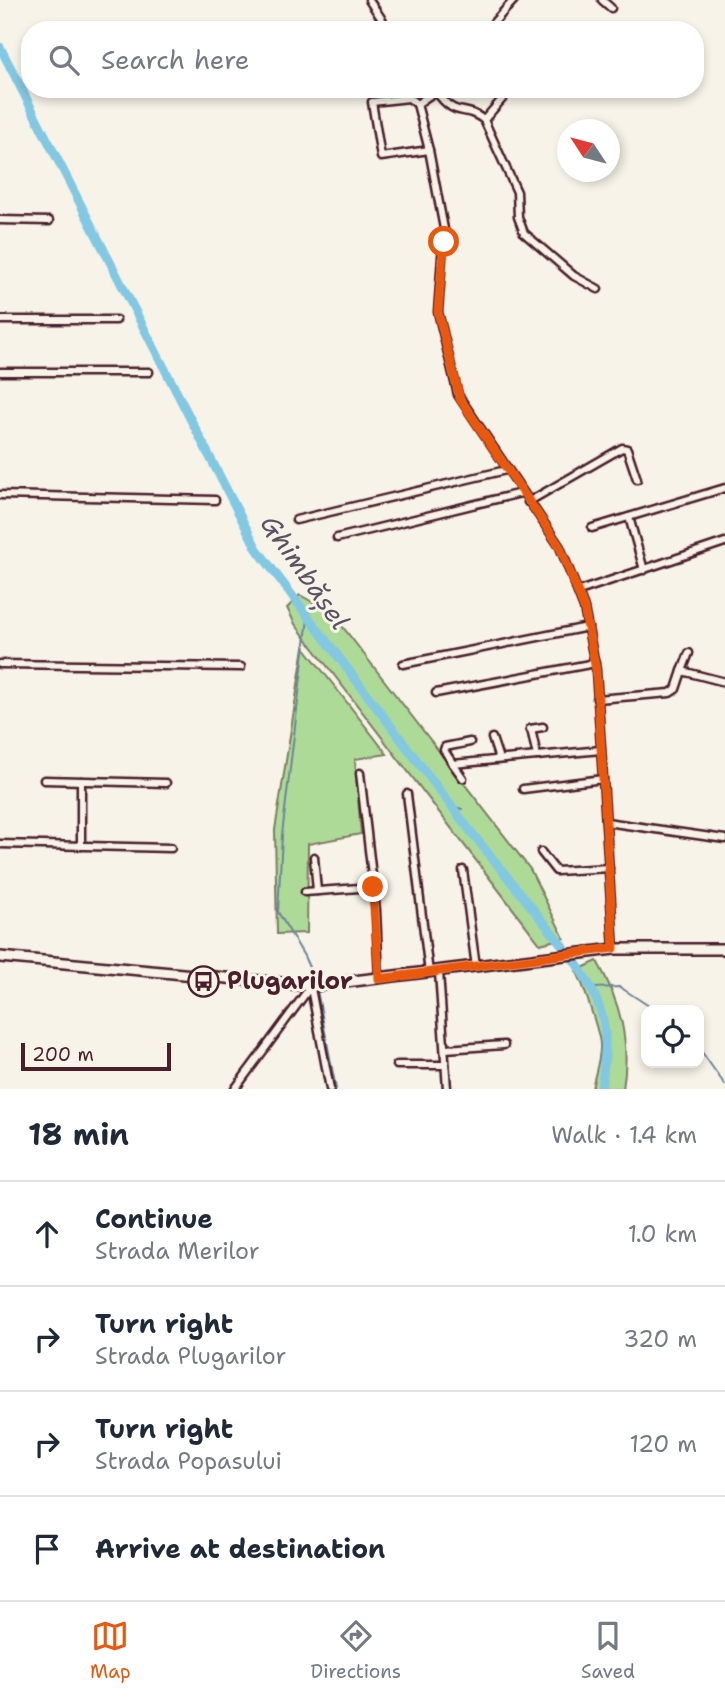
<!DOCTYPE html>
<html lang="en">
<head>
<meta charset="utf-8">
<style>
  :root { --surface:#fff; --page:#f2f2f3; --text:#1f2937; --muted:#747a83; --line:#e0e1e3; --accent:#ea580c }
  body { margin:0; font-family:"Shantell Sans",sans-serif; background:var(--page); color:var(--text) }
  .controls { position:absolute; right:21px; bottom:21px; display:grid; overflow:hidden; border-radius:14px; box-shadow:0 4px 10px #0003 }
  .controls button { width:63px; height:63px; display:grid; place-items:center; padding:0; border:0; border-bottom:2px solid var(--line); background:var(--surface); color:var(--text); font:35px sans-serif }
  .compass { position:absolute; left:557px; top:119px; width:63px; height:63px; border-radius:50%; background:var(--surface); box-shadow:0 4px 10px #0003; rotate:306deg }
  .scale { position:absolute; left:21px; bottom:18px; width:150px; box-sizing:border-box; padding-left:7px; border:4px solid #4a1f2b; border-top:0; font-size:19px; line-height:24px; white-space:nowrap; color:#4a1f2b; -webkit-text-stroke:5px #f7f3e8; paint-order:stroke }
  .stop { position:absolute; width:21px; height:21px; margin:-16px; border:5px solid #ea580c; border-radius:50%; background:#fff }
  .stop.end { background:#ea580c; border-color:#fff; box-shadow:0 2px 7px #0008 }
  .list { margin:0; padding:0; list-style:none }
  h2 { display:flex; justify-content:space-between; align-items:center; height:91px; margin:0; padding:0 28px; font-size:30px }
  h2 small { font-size:23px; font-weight:400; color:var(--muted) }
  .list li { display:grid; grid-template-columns:46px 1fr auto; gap:21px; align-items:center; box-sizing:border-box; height:105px; padding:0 28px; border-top:2px solid var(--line) }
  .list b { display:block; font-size:26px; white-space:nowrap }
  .list p { margin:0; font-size:23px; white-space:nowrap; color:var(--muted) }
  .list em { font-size:23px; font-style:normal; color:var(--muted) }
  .icon { flex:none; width:38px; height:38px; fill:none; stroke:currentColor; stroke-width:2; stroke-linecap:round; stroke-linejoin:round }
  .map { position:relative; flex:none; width:725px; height:1089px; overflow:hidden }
  .search { position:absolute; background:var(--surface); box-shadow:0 4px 10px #0003; left:21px; right:21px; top:21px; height:77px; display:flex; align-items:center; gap:18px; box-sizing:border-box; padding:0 24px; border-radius:28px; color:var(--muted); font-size:26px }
  .sheet { height:511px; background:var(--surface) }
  nav { display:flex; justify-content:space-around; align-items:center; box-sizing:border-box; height:98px; border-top:2px solid var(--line); background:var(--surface); font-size:19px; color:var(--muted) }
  nav a { display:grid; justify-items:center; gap:4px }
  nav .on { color:var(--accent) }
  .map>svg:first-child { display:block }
  .green { fill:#aeda98; stroke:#7c7c62; stroke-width:2 }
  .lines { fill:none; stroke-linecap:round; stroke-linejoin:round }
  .stream { stroke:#6c8499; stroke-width:2 }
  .river { stroke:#82c8e3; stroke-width:9 }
  .street-casing { stroke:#4a1f2b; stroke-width:11 }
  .secondary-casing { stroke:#4a1f2b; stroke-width:14 }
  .street { stroke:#f7f3e8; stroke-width:6 }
  .secondary { stroke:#f7f3e8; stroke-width:9 }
  .route { stroke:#ea580c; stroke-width:9 }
  .labels { text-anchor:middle; stroke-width:6; stroke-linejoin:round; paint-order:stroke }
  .poi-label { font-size:24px; font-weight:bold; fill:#4a1f2b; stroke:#f7f3e8; text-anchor:start }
  .water-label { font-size:26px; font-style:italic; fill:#5b5262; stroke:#f7f3e8 }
</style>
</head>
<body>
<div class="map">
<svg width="725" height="1089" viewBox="0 0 725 1089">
  <rect width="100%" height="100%" fill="#f7f3e8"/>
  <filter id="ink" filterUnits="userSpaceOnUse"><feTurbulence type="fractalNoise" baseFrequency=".0143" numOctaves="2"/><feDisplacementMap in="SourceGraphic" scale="14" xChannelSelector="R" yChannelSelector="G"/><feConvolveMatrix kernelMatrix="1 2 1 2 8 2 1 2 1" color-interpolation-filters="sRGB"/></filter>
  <g filter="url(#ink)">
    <g class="green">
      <polygon points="300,595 332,613 428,737 530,869 564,938 540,944 295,624 287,608"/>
      <polygon points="304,647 387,754 355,759 361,834 308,844 307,933 277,934 275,830"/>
      <path d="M597,961c23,40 34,81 26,128h-31c2,-13 9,-31 8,-44 0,-11 -18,-65 -24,-74z"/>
    </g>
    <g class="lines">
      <g class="stream">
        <polyline points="308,618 282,835 278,912 304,956 315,981"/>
        <polyline points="451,806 462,809"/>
        <polyline points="592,988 620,987 655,1010"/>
        <polyline points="317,990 336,1089"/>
        <polyline points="699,1048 725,1085"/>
      </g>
      <path class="river" d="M0,47l257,502 211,279 106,132c33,50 36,70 27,129"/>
      <defs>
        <g id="street">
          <polyline points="369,0 389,30"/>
          <polyline points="602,0 611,8"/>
          <polyline points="487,30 514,0"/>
          <polyline points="426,89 430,95 417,104 429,150"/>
          <path d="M430,95l5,-5c22,31 27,13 49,30l33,72 1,25 6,16 50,43 24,13"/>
          <polyline points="417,104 409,98 372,102 381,157 429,150 444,229 438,312 458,395 560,547 584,608 596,670 614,949"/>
          <polyline points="484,120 511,89"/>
          <polyline points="0,220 49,221"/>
          <polyline points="0,320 116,320"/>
          <polyline points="0,372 149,372"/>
          <polyline points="0,495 215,500"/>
          <polyline points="528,502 622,448 627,449 637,479"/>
          <polyline points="629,517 644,570"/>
          <polyline points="296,520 506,470"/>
          <polyline points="592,528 725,488"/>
          <polyline points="337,538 521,493"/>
          <polyline points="579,591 725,542"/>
          <polyline points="0,664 241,667"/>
          <polyline points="403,664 588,627"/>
          <polyline points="682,671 689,653"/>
          <polyline points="436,693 595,663"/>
          <polyline points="597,699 670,693 676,689 682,671 725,682"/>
          <polyline points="530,729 543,727"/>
          <polyline points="531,729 537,756"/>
          <polyline points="492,738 499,759"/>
          <polyline points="470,742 445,747 444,750 453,764 601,750"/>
          <polyline points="453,764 463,778"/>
          <polyline points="360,773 376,910 379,979"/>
          <polyline points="44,780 166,783"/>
          <polyline points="523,789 603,779"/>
          <polyline points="407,794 429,973"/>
          <polyline points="606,822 725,839"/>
          <polyline points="0,844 171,848"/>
          <polyline points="81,846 81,781"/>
          <polyline points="541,852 556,871 609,868"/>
          <polyline points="314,857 317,891"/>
          <polyline points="463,870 476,967"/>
          <polyline points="305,892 373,887"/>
          <polyline points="439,972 447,1089"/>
          <polyline points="311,988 330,1089"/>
          <polyline points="445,1049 504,1045"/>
          <polyline points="397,1065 445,1065"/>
          <polyline points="235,1089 311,986"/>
        </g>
        <polyline id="secondary" points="0,957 313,986 614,949 725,949"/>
      </defs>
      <use href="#street" class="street-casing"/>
      <use href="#secondary" class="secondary-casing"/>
      <use href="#street" class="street"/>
      <use href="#secondary" class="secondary"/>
    </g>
  </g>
  <g class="lines" filter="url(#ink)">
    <polyline class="route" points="373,887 379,979 614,948 596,670 584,608 560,547 460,399 438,312 444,242"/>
  </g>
  <defs>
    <symbol id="bus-ring" viewBox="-11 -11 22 22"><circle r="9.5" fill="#f7f3e8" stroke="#4a1f2b" stroke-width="1.5"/><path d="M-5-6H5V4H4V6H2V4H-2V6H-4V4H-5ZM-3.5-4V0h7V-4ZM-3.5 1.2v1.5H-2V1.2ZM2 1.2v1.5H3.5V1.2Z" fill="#4a1f2b"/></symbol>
  </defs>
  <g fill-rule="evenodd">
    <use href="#bus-ring" x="186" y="964" width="35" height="35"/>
  </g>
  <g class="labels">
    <g class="poi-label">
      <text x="227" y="989">Plugarilor</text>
    </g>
    <g class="water-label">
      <text transform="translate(305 572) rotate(55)" y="9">Ghimbășel</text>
    </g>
  </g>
</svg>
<div class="controls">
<button><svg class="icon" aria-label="locate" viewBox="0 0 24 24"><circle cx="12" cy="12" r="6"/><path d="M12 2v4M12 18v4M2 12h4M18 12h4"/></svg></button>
</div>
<svg class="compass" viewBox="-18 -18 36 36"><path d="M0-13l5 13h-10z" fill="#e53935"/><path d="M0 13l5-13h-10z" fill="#747a83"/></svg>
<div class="scale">200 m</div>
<div class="stop" style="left:444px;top:242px"></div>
<div class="stop end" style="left:373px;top:887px"></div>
<div class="search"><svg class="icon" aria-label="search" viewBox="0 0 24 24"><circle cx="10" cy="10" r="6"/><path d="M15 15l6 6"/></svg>Search here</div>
</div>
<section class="sheet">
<h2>18 min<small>Walk · 1.4 km</small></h2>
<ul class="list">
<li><svg class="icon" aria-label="ahead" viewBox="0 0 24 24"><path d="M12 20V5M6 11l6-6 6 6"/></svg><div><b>Continue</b><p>Strada Merilor</p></div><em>1.0 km</em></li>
<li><svg class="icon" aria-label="right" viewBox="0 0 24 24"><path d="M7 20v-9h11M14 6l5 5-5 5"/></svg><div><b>Turn right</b><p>Strada Plugarilor</p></div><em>320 m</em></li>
<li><svg class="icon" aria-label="right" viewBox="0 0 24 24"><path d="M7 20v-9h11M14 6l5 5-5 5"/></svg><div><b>Turn right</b><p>Strada Popasului</p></div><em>120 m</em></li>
<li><svg class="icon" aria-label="arrive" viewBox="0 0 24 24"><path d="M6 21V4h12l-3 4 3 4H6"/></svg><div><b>Arrive at destination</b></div></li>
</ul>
</section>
<nav>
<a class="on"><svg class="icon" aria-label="map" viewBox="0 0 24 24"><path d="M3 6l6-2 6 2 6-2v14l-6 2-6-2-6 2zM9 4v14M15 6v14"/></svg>Map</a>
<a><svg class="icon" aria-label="directions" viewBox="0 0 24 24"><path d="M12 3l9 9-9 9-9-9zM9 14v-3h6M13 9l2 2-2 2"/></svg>Directions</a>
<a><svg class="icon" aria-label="saved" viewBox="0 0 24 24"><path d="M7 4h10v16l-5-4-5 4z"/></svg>Saved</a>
</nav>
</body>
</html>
